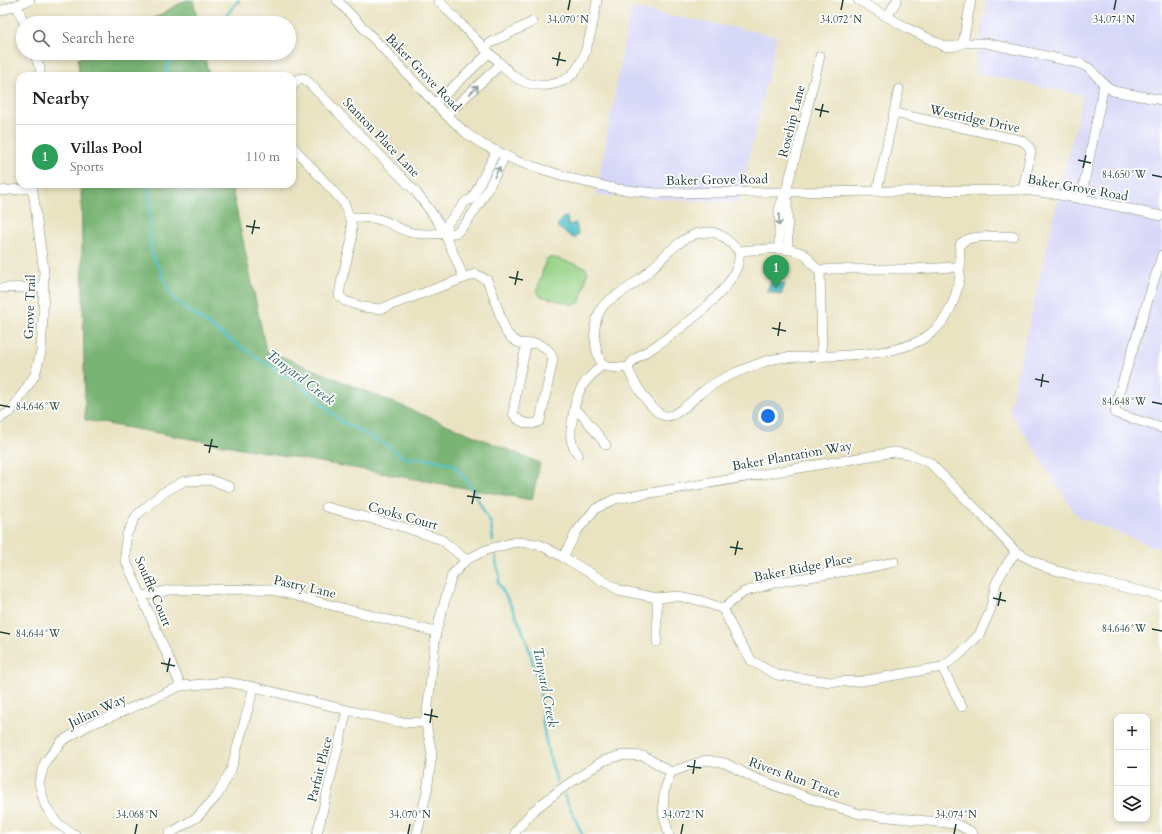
<!DOCTYPE html>
<html lang="en">
<head>
<meta charset="utf-8">
<style>
  :root { --surface:#fff; --page:#f6f6f6; --text:#222; --muted:#767676; --line:#e0e0e0; --accent:#0f766e }
  body { margin:0; font-family:Cardo,serif; background:var(--page); color:var(--text) }
  .controls { position:absolute; right:12px; bottom:12px; display:grid; overflow:hidden; border-radius:8px; box-shadow:0 2px 6px #0003 }
  .controls button { width:36px; height:36px; display:grid; place-items:center; padding:0; border:0; border-bottom:1px solid var(--line); background:var(--surface); color:var(--text); font:20px sans-serif }
  .you { position:absolute; left:768px; top:416px; width:14px; height:14px; margin:-10px; border:3px solid #fff; border-radius:50%; background:#1a73e8; box-shadow:0 0 0 6px #1a73e833 }
  .badge { display:grid; place-items:center; width:26px; height:26px; border-radius:50%; background:var(--accent); color:#fff; font-size:13px; font-weight:700 }
  .pin { position:absolute; translate:-50% -33px; filter:drop-shadow(0 1px 2px #0008) }
  .pin::after { content:''; position:absolute; top:21px; width:14px; height:12px; background:inherit; clip-path:polygon(0 0,100% 0,50% 100%) }
  .list { margin:0; padding:0; list-style:none }
  h2 { display:flex; justify-content:space-between; align-items:center; height:52px; margin:0; padding:0 16px; font-size:17px }
  h2 small { font-size:13px; font-weight:400; color:var(--muted) }
  .list li { display:grid; grid-template-columns:26px 1fr auto; gap:12px; align-items:center; box-sizing:border-box; height:64px; padding:0 16px; border-top:1px solid var(--line) }
  .list b { display:block; font-size:15px; white-space:nowrap }
  .list p { margin:0; font-size:13px; white-space:nowrap; color:var(--muted) }
  .list em { font-size:13px; font-style:normal; color:var(--muted) }
  .icon { flex:none; width:22px; height:22px; fill:none; stroke:currentColor; stroke-width:2; stroke-linecap:round; stroke-linejoin:round }
  .map { position:relative; flex:none; width:1162px; height:834px; overflow:hidden }
  .search { position:absolute; background:var(--surface); box-shadow:0 2px 6px #0003; left:16px; top:16px; width:280px; height:44px; display:flex; align-items:center; gap:10px; box-sizing:border-box; padding:0 14px; border-radius:22px; color:var(--muted); font-size:15px }
  .panel { position:absolute; background:var(--surface); box-shadow:0 2px 6px #0003; left:16px; top:72px; width:280px; height:116px; border-radius:12px }
  .map>svg:first-child { display:block }
  .built { fill:#d7d7f8 }
  .green { fill:#97d287; stroke:#5b885e }
  .forest { fill:#79b474; stroke:#4c7854 }
  .water { fill:#50bec8; stroke:#387e7e }
  .lines { fill:none; stroke-linecap:round; stroke-linejoin:round }
  .stream { stroke:#50bec8; stroke-width:2.5 }
  .minor-casing { stroke:#84907b; stroke-width:10 }
  .minor { stroke:#fff; stroke-width:9 }
  .oneway { stroke:#8f9e9a }
  .ticks { fill:none; stroke:#1f3d34; stroke-width:1.5 }
  .labels { text-anchor:middle; stroke-width:3.5; stroke-linejoin:round; paint-order:stroke }
  .street-label { font-size:13px; fill:#1f3d34; stroke:#fff }
  .water-label { font-size:14px; font-style:italic; fill:#2e6460; stroke:#fff }
  .ticks-label { font-size:10px; text-anchor:middle; fill:#1f3d34; stroke:#fff; stroke-width:3.5; stroke-linejoin:round; paint-order:stroke }
</style>
</head>
<body>
<div class="map">
<svg width="1162" height="834" viewBox="0 0 1162 834">
  <rect width="100%" height="100%" fill="#fff"/>
  <filter id="ink" filterUnits="userSpaceOnUse"><feTurbulence type="fractalNoise" baseFrequency=".025" numOctaves="2"/><feDisplacementMap in="SourceGraphic" scale="8" xChannelSelector="R" yChannelSelector="G"/><feConvolveMatrix kernelMatrix="1 2 1 2 8 2 1 2 1" color-interpolation-filters="sRGB"/></filter>
  <filter id="wash" filterUnits="userSpaceOnUse"><feTurbulence type="fractalNoise" baseFrequency=".012" numOctaves="4" result="noise"/><feDisplacementMap in="SourceGraphic" scale="16" xChannelSelector="R" yChannelSelector="G"/><feGaussianBlur stdDeviation="0.9" result="paint"/><feColorMatrix in="noise" values="0 0 0 0 0 0 0 0 0 0 0 0 0 0 0 0 0 1.4 0 .05"/><feComposite in="paint" operator="in"/></filter>
  <g filter="url(#wash)">
    <rect width="100%" height="100%" fill="#e9e3c2"/>
    <g class="built">
      <polygon points="987,0 1162,0 1162,550 1078,517 1009,410 1056,207 1083,95 974,73"/>
      <polygon points="631,8 777,36 739,203 596,195"/>
    </g>
    <polygon class="green" points="551,257 585,267 588,272 580,302 575,305 540,296 537,291 546,259"/>
    <g class="forest">
      <polygon points="186,0 193,0 198,23 145,23"/>
      <polygon points="90,53 204,53 209,76 79,76 78,59"/>
      <polygon points="81,184 231,184 266,350 540,463 532,500 85,420"/>
    </g>
    <g class="water">
      <polygon points="567,217 568,225 576,223 578,234 575,239 557,227 562,218"/>
      <polygon points="771,280 785,284 781,295 767,291"/>
    </g>
    <g class="lines">
      <g class="stream">
        <polyline points="213,23 225,17 239,0"/>
        <polyline points="164,76 171,58 177,53"/>
        <polyline points="150,184 150,248 154,259 160,270 169,292 177,302 226,337 296,383 316,398 333,414 342,422 385,444 405,458 431,459 454,465 472,489 491,524 493,541"/>
        <path d="M495,554l2,12 3,10 -2,7c23,36 34,69 42,111 2,12 2,24 4,36 2,16 7,32 12,48v4"/>
        <polyline points="564,795 582,834"/>
      </g>
    </g>
  </g>
  <g filter="url(#ink)">
    <g class="lines">
      <defs>
        <g id="minor">
          <path d="M337,0l109,115 20,18 16,11 37,18 58,18 40,9 38,4 368,-3c47,5 93,16 139,26"/>
          <path d="M438,0c20,20 39,42 60,61 6,6 13,13 20,18 9,5 20,7 30,6 27,-3 35,-23 41,-46 4,-13 6,-26 8,-39"/>
          <polyline points="858,0 907,28 944,46 950,47 956,46 963,43 986,43 1078,63 1089,68 1104,84"/>
          <polyline points="17,5 24,23"/>
          <polyline points="0,11 30,0"/>
          <polyline points="887,17 897,0"/>
          <polyline points="963,43 971,0"/>
          <polyline points="484,48 492,42 532,22"/>
          <polyline points="34,53 40,68 40,76"/>
          <path d="M292,87l6,-8 6,-1 2,2 109,111c8,10 17,21 24,33 10,17 17,36 25,54"/>
          <polyline points="435,104 489,53"/>
          <path d="M894,113l126,27c6,3 9,5 11,11l-8,39"/>
          <polyline points="446,115 501,64"/>
          <polyline points="292,146 344,203 351,221 352,239 341,283 339,296 345,301 363,307 380,309 475,274 487,280 492,291 496,304 506,332 511,338 519,343 529,344"/>
          <polyline points="0,191 32,188"/>
          <polyline points="877,191 899,89"/>
          <polyline points="787,195 788,250"/>
          <polyline points="1081,199 1104,84 1113,91 1162,100"/>
          <path d="M349,217c13,0 28,0 40,6 7,3 13,7 20,9 16,4 31,1 47,1 19,-16 37,-54 49,-77"/>
          <polyline points="444,233 448,223 456,214 466,201 472,199 496,152"/>
          <polyline points="779,249 779,209 786,191 797,151 820,56"/>
          <path d="M739,251c20,-1 47,-6 65,3 4,2 4,4 6,7 7,10 10,10 21,8h82l47,-2"/>
          <polyline points="1162,255 1116,403 1115,413 1162,428"/>
          <polyline points="820,270 822,356"/>
          <polyline points="0,288 43,287"/>
          <path d="M535,343c10,4 14,5 18,16l-13,62c-9,6 -23,1 -27,-8l6,-36 7,-30 3,-3z"/>
          <path d="M602,365c-17,16 -23,21 -28,44l9,7 23,29"/>
          <path d="M628,368l-21,-1 -5,-2c-8,-17 -11,-39 -1,-56 4,-7 10,-10 16,-14 12,-7 24,-16 34,-26 9,-8 17,-18 27,-25 8,-7 20,-12 31,-12 12,0 21,11 30,19 5,34 -60,79 -85,96 -9,6 -22,11 -26,21 4,12 25,47 38,48 12,1 28,-18 37,-25 10,-7 20,-13 32,-18 10,-4 29,-12 39,-14 10,-2 21,-2 31,-2 36,-2 96,0 125,-23 16,-12 24,-30 28,-49 2,-5 2,-12 2,-18 1,-7 -2,-17 1,-24 1,0 4,-3 5,-3 8,-5 37,-3 48,-4"/>
          <path d="M574,409c-2,16 -8,31 4,45"/>
          <polyline points="0,418 11,411 35,375 41,352 43,316 44,272 32,184"/>
          <polyline points="326,507 407,528 442,540 466,560"/>
          <polyline points="563,557 577,531 595,509 615,499 894,452 909,454 930,463 978,511 1016,552 1047,568 1076,576 1162,596"/>
          <polyline points="142,596 170,590 268,589 436,632"/>
          <polyline points="723,609 732,601 744,592 778,582 866,568 894,562"/>
          <polyline points="657,642 657,598"/>
          <polyline points="942,667 962,707"/>
          <polyline points="181,686 125,559 126,536 136,516 161,494 184,481 211,480 230,487"/>
          <polyline points="75,834 71,833 56,822 45,805 39,783 45,762 62,741 89,725 115,715 181,686 226,682 254,687 347,710 398,722 426,723"/>
          <polyline points="169,834 197,817 217,796 231,770 254,687"/>
          <polyline points="317,834 347,710"/>
          <polyline points="417,834 427,791 432,754 426,723 436,632 452,575 466,560 486,550 515,542 538,544 563,557 619,590 657,598 678,596 702,601 723,609 738,639 752,661 777,675 831,682 862,681 942,667 958,656 979,635 990,611 996,583 1007,564 1016,552"/>
          <polyline points="515,834 516,831 533,811 561,789 603,761 622,755 644,756 671,772"/>
          <polyline points="669,834 663,813 664,792 671,772 706,760 725,763 754,778 812,799 860,814 956,824 970,831 973,834"/>
        </g>
      </defs>
      <use href="#minor" class="minor-casing"/>
      <use href="#minor" class="minor"/>
    </g>
    <defs><path id="oneway-shaft" d="M-6 0H5M1.5-3L5.5 0L1.5 3" fill="none" stroke-width="1.6" stroke-linecap="round" stroke-linejoin="round"/></defs>
    <g class="oneway">
      <use href="#oneway-shaft" transform="translate(474 90) rotate(-43)"/>
      <use href="#oneway-shaft" transform="translate(497 172) rotate(-62)"/>
      <use href="#oneway-shaft" transform="translate(779 220) rotate(90)"/>
    </g>
  </g>
  <path class="ticks" d="M568,10l2,-10M841,10l2,-10M1114,10l2,-10M552,58l14,3M557,66l3,-14M815,109l14,3M820,117l3,-13M1078,160l13,3M1083,168l3,-13M1152,175l10,2M246,226l14,2M252,234l3,-14M509,277l14,3M515,285l3,-14M772,328l14,3M778,336l2,-14M1035,379l14,3M1041,387l2,-13M1152,402l10,2M0,405l10,2M204,445l14,2M209,453l3,-14M467,496l14,2M472,504l3,-14M730,547l13,2M735,555l3,-14M993,598l13,3M998,606l3,-14M1152,629l10,2M0,632l10,2M161,663l14,3M167,672l3,-14M424,714l14,3M430,723l2,-14M687,766l14,2M693,774l2,-14M135,834l2,-10M408,834l2,-10M681,834l2,-10M954,834l2,-10"/>
  <g class="labels">
    <g class="street-label">
      <text transform="translate(424 72) rotate(46)" y="5">Baker Grove Road</text>
      <text transform="translate(975 118) rotate(12)" y="5">Westridge Drive</text>
      <text transform="translate(791 121) rotate(-76)" y="5">Rosehip Lane</text>
      <text transform="translate(382 137) rotate(46)" y="5">Stanton Place Lane</text>
      <text transform="translate(717 179) rotate(-1)" y="5">Baker Grove Road</text>
      <text transform="translate(1078 187) rotate(10)" y="5">Baker Grove Road</text>
      <text transform="translate(29 307) rotate(-88)" y="5">Grove Trail</text>
      <text transform="translate(792 455) rotate(-10)" y="5">Baker Plantation Way</text>
      <text transform="translate(403 515) rotate(16)" y="5">Cooks Court</text>
      <text transform="translate(803 567) rotate(-11)" y="5">Baker Ridge Place</text>
      <text transform="translate(305 586) rotate(13)" y="5">Pastry Lane</text>
      <text transform="translate(154 591) rotate(67)" y="5">Souffle Court</text>
      <text transform="translate(97 710) rotate(-25)" y="5">Julian Way</text>
      <text transform="translate(319 769) rotate(-76)" y="5">Parfait Place</text>
      <text transform="translate(795 777) rotate(20)" y="5">Rivers Run Trace</text>
    </g>
    <g class="water-label">
      <text transform="translate(301 377) rotate(37)" y="5">Tanyard Creek</text>
      <text transform="translate(546 687) rotate(79)" y="5">Tanyard Creek</text>
    </g>
  </g>
  <g class="ticks-label">
    <text x="568" y="23">34.070°N</text>
    <text x="841" y="23">34.072°N</text>
    <text x="1114" y="23">34.074°N</text>
    <text x="1124" y="178">84.650°W</text>
    <text x="1124" y="405">84.648°W</text>
    <text x="38" y="410">84.646°W</text>
    <text x="1124" y="632">84.646°W</text>
    <text x="38" y="637">84.644°W</text>
    <text x="137" y="818">34.068°N</text>
    <text x="410" y="818">34.070°N</text>
    <text x="683" y="818">34.072°N</text>
    <text x="956" y="818">34.074°N</text>
  </g>
</svg>
<div class="controls">
<button>+</button>
<button>−</button>
<button><svg class="icon" aria-label="layers" viewBox="0 0 24 24"><path d="M12 4l9 5-9 5-9-5zM3 14l9 5 9-5"/></svg></button>
</div>
<div class="you"></div>
<div class="pin badge" style="left:776px;top:288px;background:#2e9e5b">1</div>
<div class="search"><svg class="icon" aria-label="search" viewBox="0 0 24 24"><circle cx="10" cy="10" r="6"/><path d="M15 15l6 6"/></svg>Search here</div>
<section class="panel">
<h2>Nearby<small></small></h2>
<ul class="list">
<li><span class="badge" style="background:#2e9e5b">1</span><div><b>Villas Pool</b><p>Sports</p></div><em>110 m</em></li>
</ul>
</section>
</div>
</body>
</html>
